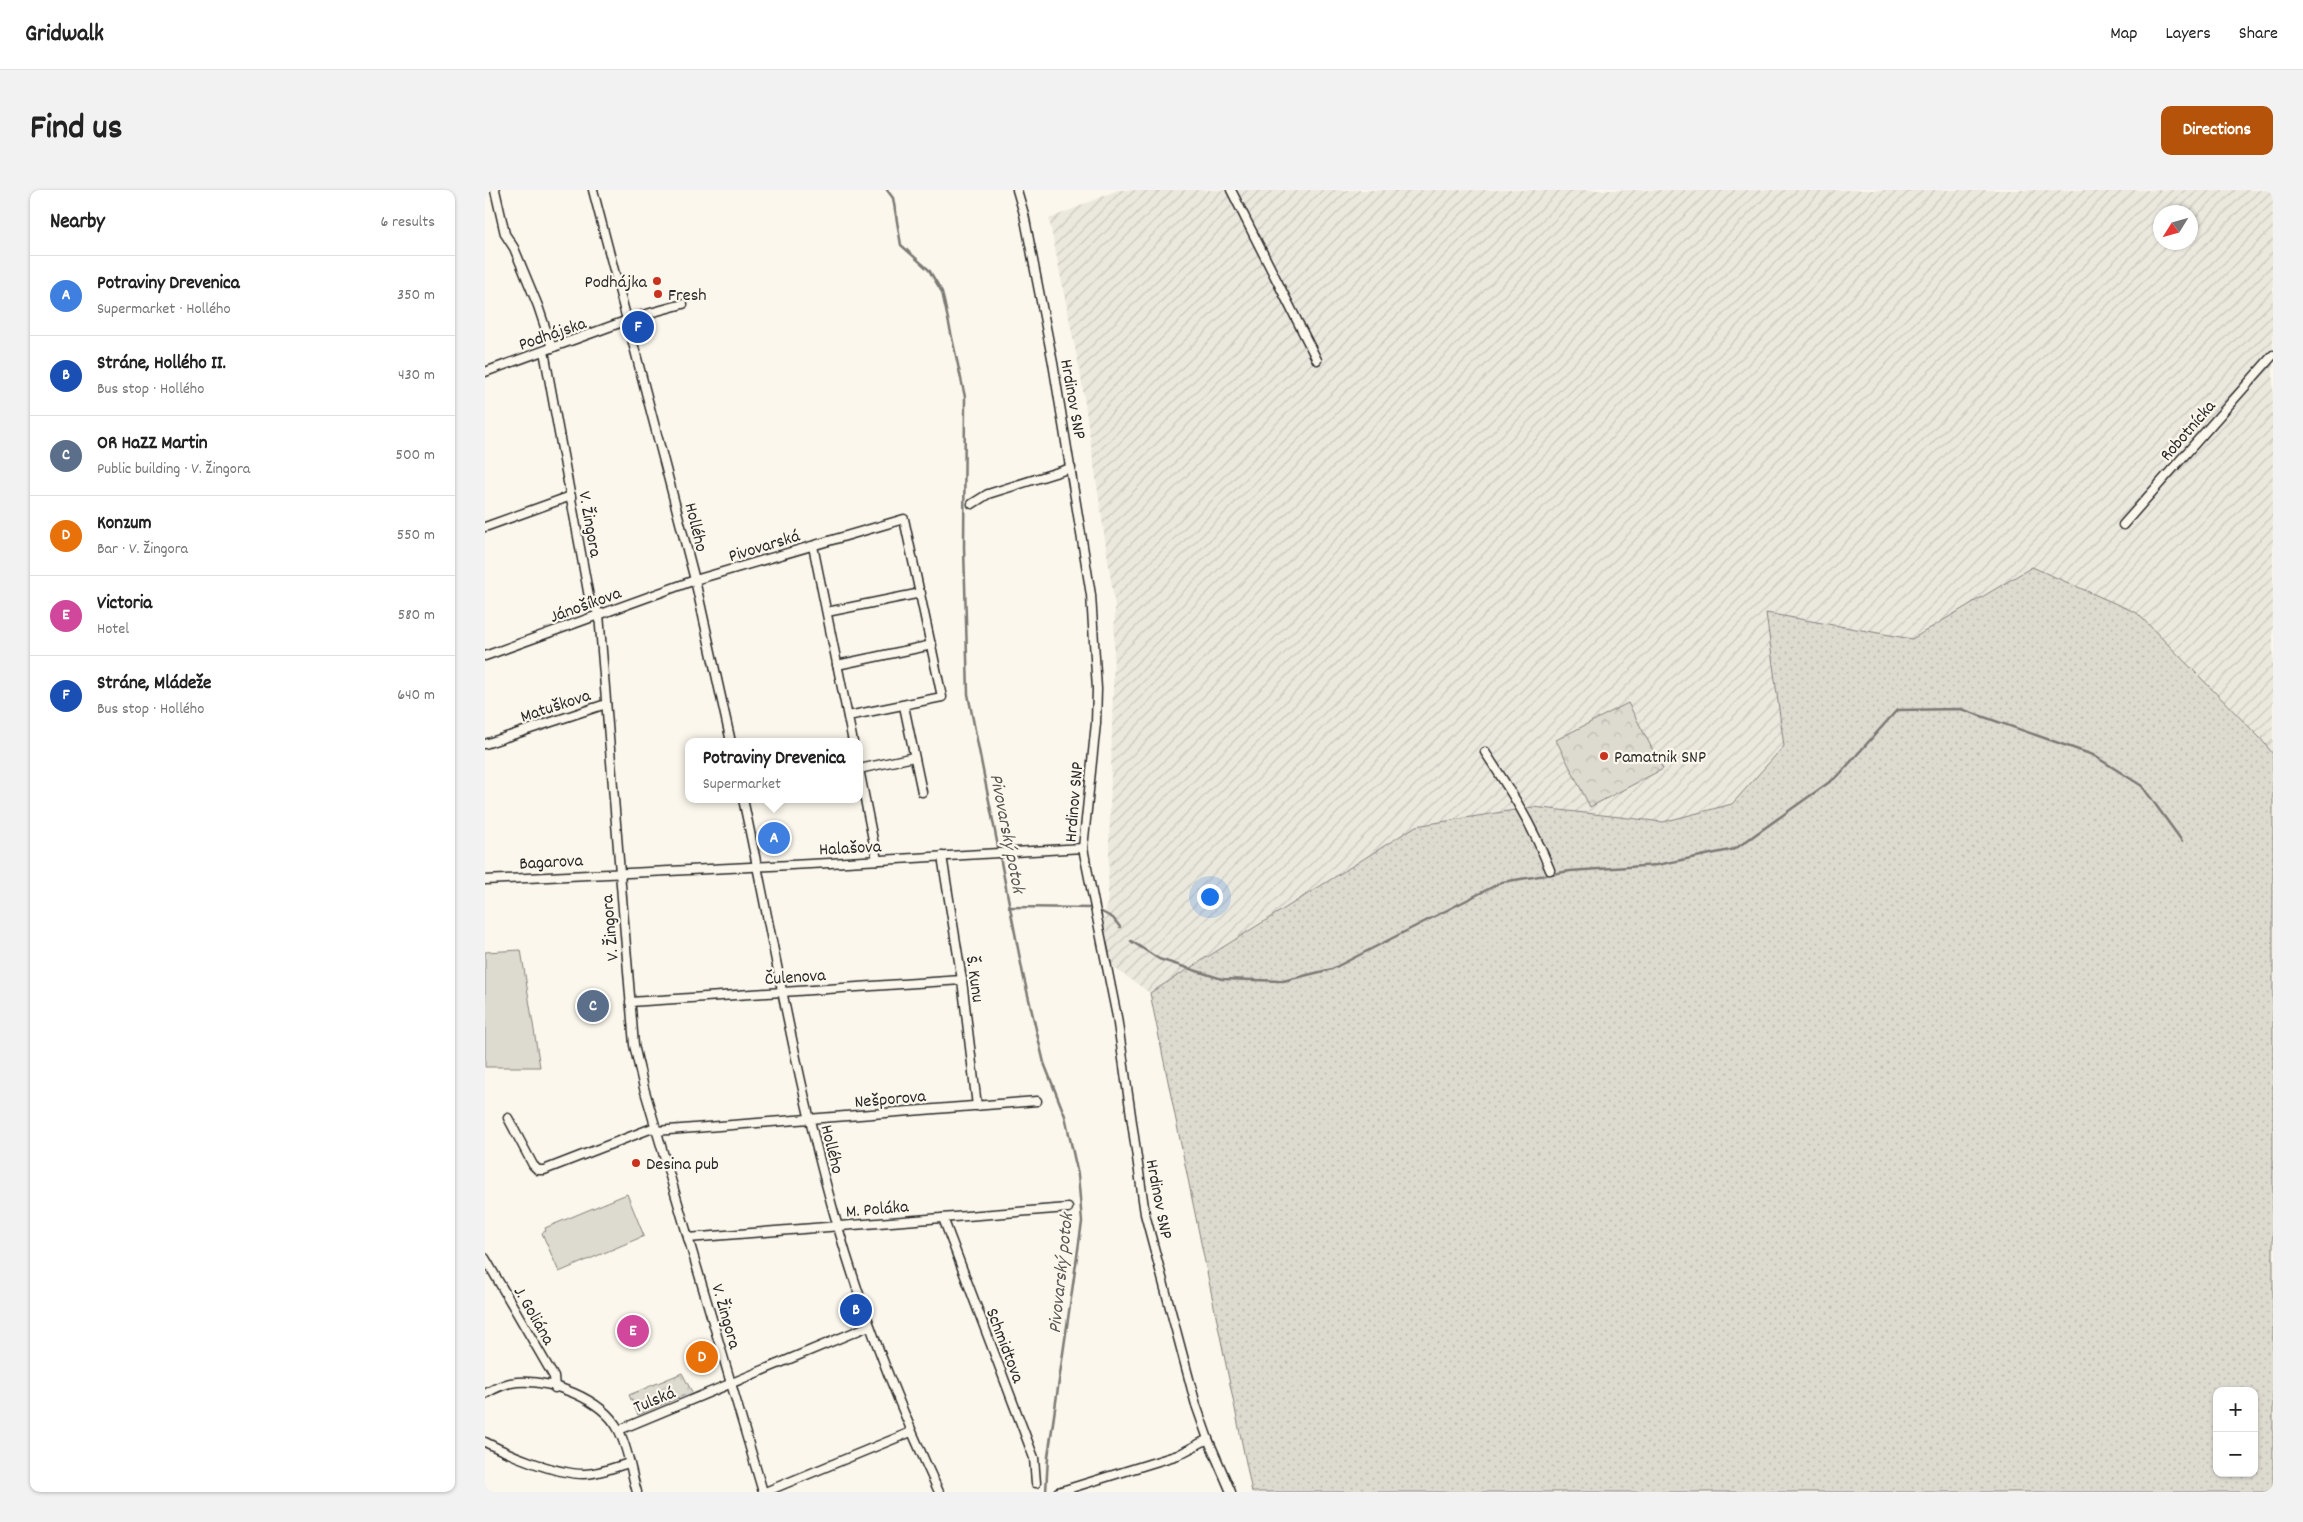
<!DOCTYPE html>
<html lang="en">
<head>
<meta charset="utf-8">
<style>
  :root { --surface:#fff; --page:#f2f2f2; --text:#222; --muted:#767676; --line:#e0e0e0; --accent:#b45309 }
  body { margin:0; font-family:Dekko,sans-serif; background:var(--page); color:var(--text) }
  .controls { position:absolute; right:15px; bottom:15px; display:grid; overflow:hidden; border-radius:10px; box-shadow:0 1px 4px #0004 }
  .controls button { width:45px; height:45px; display:grid; place-items:center; padding:0; border:0; border-bottom:1px solid var(--line); background:var(--surface); color:var(--text); font:25px sans-serif }
  .compass { position:absolute; left:1668px; top:15px; width:45px; height:45px; border-radius:50%; background:var(--surface); box-shadow:0 1px 4px #0004; rotate:233deg }
  .you { position:absolute; left:724px; top:706px; width:18px; height:18px; margin:-12px; border:4px solid #fff; border-radius:50%; background:#1a73e8; box-shadow:0 0 0 8px #1a73e833 }
  .badge { display:grid; place-items:center; width:32px; height:32px; border-radius:50%; background:var(--accent); color:#fff; font-size:16px; font-weight:700 }
  .pin { position:absolute; translate:-50% -50%; border:2px solid #fff; box-shadow:0 1px 5px #0006 }
  .popup { position:absolute; left:200px; top:548px; width:178px; height:65px; box-sizing:border-box; display:grid; place-content:center; border-radius:10px; background:var(--surface); filter:drop-shadow(0 1px 4px #0005); font-size:16px; white-space:nowrap; color:var(--muted) }
  .popup b { font-size:19px; color:var(--text) }
  .popup::after { content:''; position:absolute; left:50%; top:100%; margin-left:-10px; border:10px solid transparent; border-top-color:var(--surface) }
  .list { margin:0; padding:0; list-style:none }
  h2 { display:flex; justify-content:space-between; align-items:center; height:65px; margin:0; padding:0 20px; font-size:21px }
  h2 small { font-size:16px; font-weight:400; color:var(--muted) }
  .list li { display:grid; grid-template-columns:32px 1fr auto; gap:15px; align-items:center; box-sizing:border-box; height:80px; padding:0 20px; border-top:1px solid var(--line) }
  .list b { display:block; font-size:19px; white-space:nowrap }
  .list p { margin:0; font-size:16px; white-space:nowrap; color:var(--muted) }
  .list em { font-size:16px; font-style:normal; color:var(--muted) }
  .map { position:relative; flex:none; width:1788px; height:1302px; overflow:hidden; border-radius:10px }
  header { display:flex; align-items:center; gap:30px; box-sizing:border-box; height:70px; padding:0 25px; background:var(--surface); border-bottom:1px solid var(--line) }
  header strong { font-size:24px }
  nav { display:flex; gap:28px; margin-inline-start:auto; font-size:18px }
  .intro { display:flex; align-items:center; justify-content:space-between; box-sizing:border-box; height:120px; padding:0 30px }
  h1 { margin:0; font-size:35px }
  .button { padding:12px 22px; border-radius:10px; background:var(--accent); color:#fff; font-size:18px; font-weight:700 }
  main { display:flex; gap:30px; padding:0 30px }
  aside { flex:1; background:var(--surface); border-radius:10px; box-shadow:0 1px 4px #0004 }
  .map>svg:first-child { display:block }
  .industrial { fill:url(#industrial-furrows); fill-rule:evenodd }
  .grass { fill:url(#grass-dots); stroke:#84827e; fill-rule:evenodd }
  .forest { fill:url(#forest-crowns); stroke:#84827e }
  .pitch { fill:#dddad0; stroke:#84827e }
  .lines { fill:none; stroke-linecap:round; stroke-linejoin:round }
  .stream { stroke:#7b7a75; stroke-width:2.5 }
  .minor-casing { stroke:#2b2b2b; stroke-width:11 }
  .minor { stroke:#fbf7ec; stroke-width:8 }
  .poi-dot { fill:#c8321e; stroke:#fbf7ec; stroke-width:2 }
  .labels { text-anchor:middle; stroke-width:4.5; stroke-linejoin:round; paint-order:stroke }
  .poi-label { font-size:18px; fill:#2b2b2b; stroke:#fbf7ec; text-anchor:start }
  .street-label { font-size:18px; fill:#2b2b2b; stroke:#fbf7ec }
  .water-label { font-size:19px; font-style:italic; fill:#5a5956; stroke:#fbf7ec }
</style>
</head>
<body>
<header>
<strong>Gridwalk</strong>
<nav><a>Map</a><a>Layers</a><a>Share</a></nav>
</header>
<div class="intro"><h1>Find us</h1><a class="button">Directions</a></div>
<main>
<aside>
<h2>Nearby<small>6 results</small></h2>
<ul class="list">
<li><span class="badge" style="background:#3f7fe0">A</span><div><b>Potraviny Drevenica</b><p>Supermarket · Hollého</p></div><em>350 m</em></li>
<li><span class="badge" style="background:#1a4fb4">B</span><div><b>Stráne, Hollého II.</b><p>Bus stop · Hollého</p></div><em>430 m</em></li>
<li><span class="badge" style="background:#5c6f8a">C</span><div><b>OR HaZZ Martin</b><p>Public building · V. Žingora</p></div><em>500 m</em></li>
<li><span class="badge" style="background:#e8710a">D</span><div><b>Konzum</b><p>Bar · V. Žingora</p></div><em>550 m</em></li>
<li><span class="badge" style="background:#d1479c">E</span><div><b>Victoria</b><p>Hotel</p></div><em>580 m</em></li>
<li><span class="badge" style="background:#1a4fb4">F</span><div><b>Stráne, Mládeže</b><p>Bus stop · Hollého</p></div><em>640 m</em></li>
</ul>
</aside>
<div class="map">
<svg width="1788" height="1302" viewBox="0 0 1788 1302">
  <defs>
    <pattern id="industrial-furrows" width="10" height="10" patternUnits="userSpaceOnUse" patternTransform="scale(1.25)"><rect width="10" height="10" fill="#ebe8de"/><path d="M-1 1l2-2M0 10L10 0M9 11l2-2" fill="none" stroke="#cac7bf"/></pattern>
    <pattern id="grass-dots" width="8" height="8" patternUnits="userSpaceOnUse" patternTransform="scale(1.25)"><rect width="8" height="8" fill="#dddad0"/><path d="M2 2h.1M6 6h.1" fill="none" stroke="#bebbb3" stroke-width="1.8" stroke-linecap="round"/></pattern>
    <pattern id="forest-crowns" width="20" height="18" patternUnits="userSpaceOnUse" patternTransform="scale(1.25)"><rect width="20" height="18" fill="#dddad0"/><path d="M2 6a3 3 0 1 1 6 0M12 15a3 3 0 1 1 6 0" fill="none" stroke="#bebbb3"/></pattern>
  </defs>
  <rect width="100%" height="100%" fill="#fbf7ec"/>
  <filter id="ink" filterUnits="userSpaceOnUse"><feTurbulence type="fractalNoise" baseFrequency=".02" numOctaves="2"/><feDisplacementMap in="SourceGraphic" scale="10" xChannelSelector="R" yChannelSelector="G"/><feConvolveMatrix kernelMatrix="1 2 1 2 8 2 1 2 1" color-interpolation-filters="sRGB"/></filter>
  <g filter="url(#ink)">
    <path class="industrial" d="M633,0h1155v564l-12,-15 -229,-172 -120,72 -145,-26 17,133 -52,58 -69,18 -130,-15 -117,19 -266,167 -51,-36 9,-62 7,-288 -34,-230 -32,-158zM1676,22h30v30h-30z"/>
    <path class="grass" d="M1547,377l105,46 124,126 12,15v738h-1021l-102,-499 266,-167 117,-19 130,15 69,-18 52,-58 -18,-133 146,26zM1732,1201h37v82h-37z"/>
    <g class="forest">
      <polygon points="1143,513 1178,579 1105,617 1071,550"/>
      <polygon points="197,1183 207,1202 153,1225 144,1205"/>
    </g>
    <g class="pitch">
      <polygon points="36,760 55,877 0,877 0,762"/>
      <polygon points="142,1004 159,1046 74,1082 57,1043 61,1041 60,1038"/>
    </g>
    <g class="lines">
      <g class="stream">
        <polyline points="402,0 408,8 416,55 444,80 457,102 480,207 479,358 483,504 538,784 559,873 580,926 593,985 597,1032 563,1267 561,1302"/>
        <polyline points="524,717 608,718"/>
        <polyline points="613,720 628,728 635,737"/>
        <polyline points="646,751 674,769 737,789 798,791 847,779 1017,692 1085,681 1172,675 1250,659 1353,586 1412,520 1476,519 1608,565 1657,596 1697,651"/>
      </g>
      <defs>
        <g id="minor">
          <polyline points="10,0 20,44 29,58 53,116 67,158"/>
          <polyline points="108,0 210,390 246,552"/>
          <polyline points="532,0 539,24 568,173 606,405 612,499 611,533 598,658 632,827 660,1024 711,1215 723,1249 746,1302"/>
          <polyline points="746,0 832,170"/>
          <polyline points="59,161 104,407 114,424 149,855 159,898 278,1302"/>
          <polyline points="0,182 154,126 198,114"/>
          <polyline points="487,314 503,304 586,278"/>
          <polyline points="1638,335 1788,165"/>
          <polyline points="0,337 86,306"/>
          <polyline points="328,356 368,552"/>
          <polyline points="342,422 436,403"/>
          <polyline points="0,466 210,390 419,329 457,507 363,526"/>
          <polyline points="352,475 447,455"/>
          <polyline points="419,516 437,602"/>
          <polyline points="0,554 121,514"/>
          <path d="M1000,562c27,41 47,72 65,118"/>
          <polyline points="374,579 392,670"/>
          <polyline points="374,579 429,567"/>
          <path d="M258,609c31,143 54,288 95,428 26,91 61,179 101,265"/>
          <polyline points="457,666 477,790 492,916"/>
          <polyline points="0,690 345,673 598,658"/>
          <polyline points="145,812 477,790"/>
          <polyline points="23,928 48,975 53,980 59,980 170,937"/>
          <polyline points="171,941 552,911"/>
          <polyline points="458,1028 549,1268 551,1293"/>
          <polyline points="203,1048 583,1018"/>
          <polyline points="0,1068 69,1187 70,1198"/>
          <path d="M0,1204c10,-6 20,-11 32,-12 33,-3 85,17 101,47 10,18 13,43 19,63"/>
          <polyline points="134,1240 384,1136"/>
          <path d="M0,1252c25,13 70,32 99,32 15,0 31,-7 45,-11"/>
          <polyline points="280,1302 426,1242"/>
          <polyline points="573,1302 693,1265 723,1249"/>
        </g>
      </defs>
      <use href="#minor" class="minor-casing"/>
      <use href="#minor" class="minor"/>
    </g>
  </g>
  <g class="poi-dot">
    <circle cx="172" cy="91" r="5"/>
    <circle cx="173" cy="104" r="5"/>
    <circle cx="1119" cy="566" r="5"/>
    <circle cx="151" cy="973" r="5"/>
  </g>
  <g class="labels">
    <g class="poi-label">
      <text x="162" y="97" text-anchor="end">Podhájka</text>
      <text x="183" y="110">Fresh</text>
      <text x="1129" y="572">Pamatnik SNP</text>
      <text x="161" y="979">Desina pub</text>
    </g>
    <g class="street-label">
      <text transform="translate(67 143) rotate(-19)" y="6">Podhájska</text>
      <text transform="translate(589 209) rotate(80)" y="6">Hrdinov SNP</text>
      <text transform="translate(1702 240) rotate(-49)" y="6">Robotnícka</text>
      <text transform="translate(106 334) rotate(80)" y="6">V. Žingora</text>
      <text transform="translate(212 337) rotate(76)" y="6">Hollého</text>
      <text transform="translate(279 355) rotate(-17)" y="6">Pivovarská</text>
      <text transform="translate(100 414) rotate(-20)" y="6">Jánošíkova</text>
      <text transform="translate(70 515) rotate(-18)" y="6">Matuškova</text>
      <text transform="translate(588 612) rotate(-85)" y="6">Hrdinov SNP</text>
      <text transform="translate(365 657) rotate(-3)" y="6">Halašova</text>
      <text transform="translate(66 671) rotate(-3)" y="6">Bagarova</text>
      <text transform="translate(124 738) rotate(-95)" y="6">V. Žingora</text>
      <text transform="translate(310 786) rotate(-4)" y="6">Čulenova</text>
      <text transform="translate(491 789) rotate(82)" y="6">Š. Kunu</text>
      <text transform="translate(405 908) rotate(-5)" y="6">Nešporova</text>
      <text transform="translate(348 959) rotate(76)" y="6">Hollého</text>
      <text transform="translate(675 1009) rotate(79)" y="6">Hrdinov SNP</text>
      <text transform="translate(392 1018) rotate(-5)" y="6">M. Poláka</text>
      <text transform="translate(50 1125) rotate(60)" y="6">J. Goliána</text>
      <text transform="translate(242 1126) rotate(74)" y="6">V. Žingora</text>
      <text transform="translate(521 1155) rotate(69)" y="6">Schmidtova</text>
      <text transform="translate(169 1209) rotate(-22)" y="6">Tulská</text>
    </g>
    <g class="water-label">
      <text transform="translate(524 643) rotate(79)" y="7">Pivovarský potok</text>
      <text transform="translate(574 1083) rotate(-84)" y="7">Pivovarský potok</text>
    </g>
  </g>
</svg>
<div class="controls">
<button>+</button>
<button>−</button>
</div>
<svg class="compass" viewBox="-18 -18 36 36"><path d="M0-13l5 13h-10z" fill="#e53935"/><path d="M0 13l5-13h-10z" fill="#767676"/></svg>
<div class="you"></div>
<div class="pin badge" style="left:289px;top:648px;background:#3f7fe0">A</div>
<div class="popup"><b>Potraviny Drevenica</b>Supermarket</div>
<div class="pin badge" style="left:371px;top:1120px;background:#1a4fb4">B</div>
<div class="pin badge" style="left:108px;top:816px;background:#5c6f8a">C</div>
<div class="pin badge" style="left:217px;top:1167px;background:#e8710a">D</div>
<div class="pin badge" style="left:148px;top:1141px;background:#d1479c">E</div>
<div class="pin badge" style="left:153px;top:137px;background:#1a4fb4">F</div>
</div>
</main>
</body>
</html>
